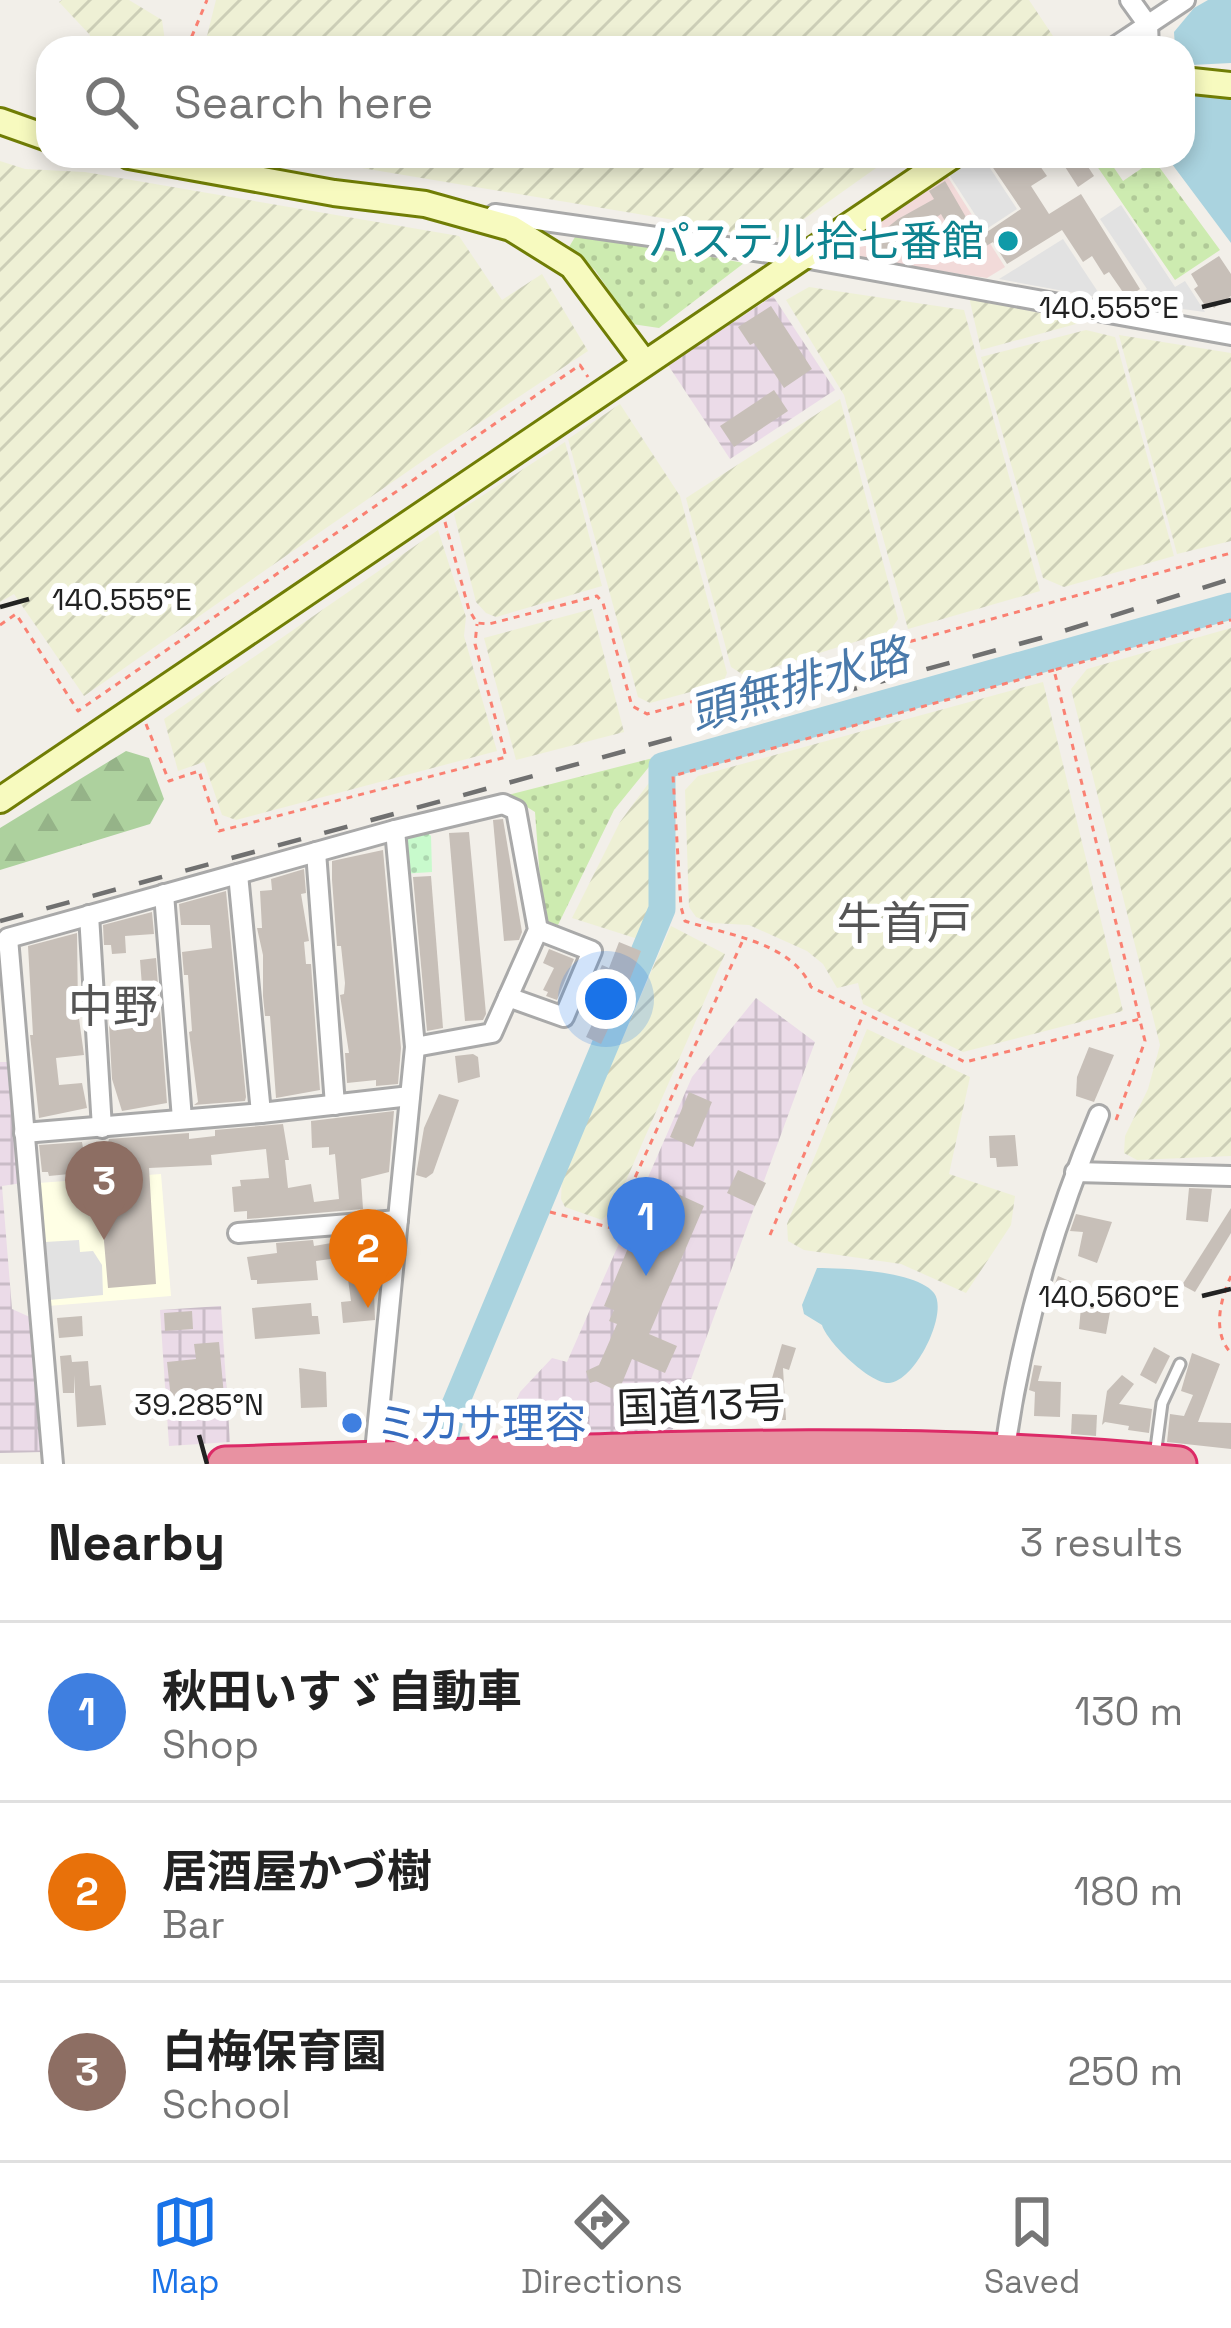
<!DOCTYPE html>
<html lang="en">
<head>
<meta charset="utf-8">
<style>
  :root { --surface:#fff; --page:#f2f2f2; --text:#222; --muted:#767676; --line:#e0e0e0; --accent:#1a73e8 }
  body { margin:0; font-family:"Space Grotesk","Noto Sans JP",sans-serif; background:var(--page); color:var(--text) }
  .you { position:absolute; left:606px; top:999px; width:42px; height:42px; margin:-30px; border:9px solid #fff; border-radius:50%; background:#1a73e8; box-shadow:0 0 0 18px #1a73e833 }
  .badge { display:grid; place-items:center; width:78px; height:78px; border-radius:50%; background:var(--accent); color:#fff; font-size:39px; font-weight:700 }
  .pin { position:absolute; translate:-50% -99px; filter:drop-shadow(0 3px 6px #0008) }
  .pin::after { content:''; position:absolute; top:63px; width:42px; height:36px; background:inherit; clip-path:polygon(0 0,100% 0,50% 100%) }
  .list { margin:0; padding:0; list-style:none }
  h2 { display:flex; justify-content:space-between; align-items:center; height:156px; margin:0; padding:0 48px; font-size:51px }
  h2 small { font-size:39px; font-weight:400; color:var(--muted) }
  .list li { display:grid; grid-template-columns:78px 1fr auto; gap:36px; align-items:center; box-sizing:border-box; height:180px; padding:0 48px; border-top:3px solid var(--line) }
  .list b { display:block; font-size:45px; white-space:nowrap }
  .list p { margin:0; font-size:39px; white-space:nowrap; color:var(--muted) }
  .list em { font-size:39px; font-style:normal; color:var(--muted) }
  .icon { flex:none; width:66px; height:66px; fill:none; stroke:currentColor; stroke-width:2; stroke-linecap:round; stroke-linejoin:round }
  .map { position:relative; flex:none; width:1231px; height:1464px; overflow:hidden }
  .search { position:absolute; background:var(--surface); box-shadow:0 6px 18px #0003; left:36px; right:36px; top:36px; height:132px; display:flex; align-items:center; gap:30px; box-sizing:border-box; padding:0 42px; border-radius:36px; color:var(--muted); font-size:45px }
  .sheet { height:696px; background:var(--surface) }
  nav { display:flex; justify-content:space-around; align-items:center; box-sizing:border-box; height:168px; border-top:3px solid var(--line); background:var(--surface); font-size:33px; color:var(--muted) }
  nav a { display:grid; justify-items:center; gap:6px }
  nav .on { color:var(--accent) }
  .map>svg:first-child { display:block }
  .commercial { fill:#f2dad9 }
  .industrial { fill:url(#industrial-grid) }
  .education { fill:#ffffe5 }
  .farmland { fill:url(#farmland-furrows) }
  .grass { fill:url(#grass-dots) }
  .forest { fill:url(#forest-firs) }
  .park { fill:url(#park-dots) }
  .parking { fill:#e2e2e2 }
  .water { fill:#aad3df }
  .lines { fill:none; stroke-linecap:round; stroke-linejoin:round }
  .river { stroke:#aad3df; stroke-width:27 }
  .building { fill:#c7bfb8 }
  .lane-casing { stroke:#a9a9a9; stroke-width:15 }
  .street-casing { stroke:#a9a9a9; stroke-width:24 }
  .secondary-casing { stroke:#707d05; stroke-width:30 }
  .highway-casing { stroke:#dc2a67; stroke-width:39 }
  .path { stroke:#fa8072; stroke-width:3; stroke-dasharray:6 6; stroke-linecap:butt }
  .lane { stroke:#fff; stroke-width:9 }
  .street { stroke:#fff; stroke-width:18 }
  .secondary { stroke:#f7fabf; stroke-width:24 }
  .highway { stroke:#e892a2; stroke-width:33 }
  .rail { stroke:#707070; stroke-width:4.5; stroke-dasharray:24 24; stroke-linecap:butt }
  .ticks { fill:none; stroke:#222; stroke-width:4.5 }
  .culture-dot { fill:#0f9aa8; stroke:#fff; stroke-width:4.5 }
  .shop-dot { fill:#3f7fe0; stroke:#fff; stroke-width:4.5 }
  .labels { text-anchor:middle; stroke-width:12; stroke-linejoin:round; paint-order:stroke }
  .culture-label { font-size:42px; fill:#0d838f; stroke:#fff; text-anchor:end }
  .street-label { font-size:42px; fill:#222; stroke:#fff }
  .shop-label { font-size:42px; fill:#366cbe; stroke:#fff; text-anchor:start }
  .water-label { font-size:45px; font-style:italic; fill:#4a7aab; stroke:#fff }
  .neighbourhood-label { font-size:45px; fill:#555; stroke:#fff }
  .ticks-label { font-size:30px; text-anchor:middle; fill:#222; stroke:#fff; stroke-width:12; stroke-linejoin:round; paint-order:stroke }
</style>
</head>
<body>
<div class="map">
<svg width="1231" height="1464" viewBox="0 0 1231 1464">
  <defs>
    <pattern id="industrial-grid" width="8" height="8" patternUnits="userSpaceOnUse" patternTransform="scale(3)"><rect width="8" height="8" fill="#ebdbe8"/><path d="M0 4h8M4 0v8" fill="none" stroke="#c9bcc7"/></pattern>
    <pattern id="farmland-furrows" width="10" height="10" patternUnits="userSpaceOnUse" patternTransform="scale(3)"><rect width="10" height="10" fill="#eef0d5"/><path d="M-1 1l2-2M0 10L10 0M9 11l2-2" fill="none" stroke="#ccceb7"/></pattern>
    <pattern id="grass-dots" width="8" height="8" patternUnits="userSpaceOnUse" patternTransform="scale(3)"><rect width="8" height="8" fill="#cdebb0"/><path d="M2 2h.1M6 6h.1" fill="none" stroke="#b0c997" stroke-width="1.8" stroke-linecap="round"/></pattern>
    <pattern id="forest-firs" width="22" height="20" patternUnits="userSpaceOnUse" patternTransform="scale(3)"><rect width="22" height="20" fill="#add19e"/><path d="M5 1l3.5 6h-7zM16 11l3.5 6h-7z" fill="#95b388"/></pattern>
    <pattern id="park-dots" width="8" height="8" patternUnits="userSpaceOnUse" patternTransform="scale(3)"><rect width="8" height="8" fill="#c8facc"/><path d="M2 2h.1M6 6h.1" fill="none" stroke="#acd6af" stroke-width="1.8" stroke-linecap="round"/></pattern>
  </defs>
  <rect width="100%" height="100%" fill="#f2efe9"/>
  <polygon class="commercial" points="946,174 1005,267 987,278 853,258 844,245"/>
  <g class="industrial">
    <polygon points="773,296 835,390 730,459 668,365"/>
    <polygon points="756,998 815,1042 672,1431 500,1440 520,1392 552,1358 567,1362 692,1077"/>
    <polygon points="0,1062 9,1062 22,1183 2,1186 12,1309 32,1318 43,1452 0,1453"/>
    <polygon points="221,1306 230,1442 169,1446 160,1310"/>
  </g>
  <polygon class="education" points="161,1174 171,1296 48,1306 38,1183"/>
  <g class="farmland">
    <polygon points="62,0 129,0 162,20 166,48 83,48 90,35 59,2"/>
    <polygon points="216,0 1029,0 1057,42 1048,48 204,48"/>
    <polygon points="290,156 893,156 773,241 668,219"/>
    <polygon points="0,161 25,169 85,172 459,236 502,300 542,274 588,351 440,449 84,696 14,594 0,602"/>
    <polygon points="809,287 964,310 1040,591 908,629 844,395 786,300"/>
    <polygon points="969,297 969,298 1083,322 981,350"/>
    <polygon points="1086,330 1115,337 1174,556 1064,587 1043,578 981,357"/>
    <polygon points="1119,335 1231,353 1231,541 1177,554"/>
    <polygon points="840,399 898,619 890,631 745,676 731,667 686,498"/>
    <polygon points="620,404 680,496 727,673 723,683 650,703 638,697 568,439"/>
    <polygon points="565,442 602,586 496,617 486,613 476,602 454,514"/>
    <polygon points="438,530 466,617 464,636 497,751 236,820 222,815 204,762 178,771 164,719"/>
    <polygon points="592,609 624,732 516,760 484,638"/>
    <polygon points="1231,628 1231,1156 1137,1160 1124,1153 1125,1136 1148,1089 1160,1045 1071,689 1087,669"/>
    <polygon points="1043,682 1123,1011 963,1052 863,1004 858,983 837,988 823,964 807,951 749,925 712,923 696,917 689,907 685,790 698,776"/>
    <polygon points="651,780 655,908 638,939 572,918 620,822"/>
    <polygon points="671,926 725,954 614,1208 602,1220 565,1207 561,1199 562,1178"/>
    <polygon points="867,1029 970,1077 949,1174 1015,1196 1011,1225 966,1293 901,1264 804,1250 788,1241 787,1224"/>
  </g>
  <g class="grass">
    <polygon points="1090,156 1106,156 1123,181 1154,160 1220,250 1175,280"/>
    <polygon points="578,232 744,263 659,328 632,324 595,270 569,247"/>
    <polygon points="657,757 614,810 558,925 543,920 535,812 508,795"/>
  </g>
  <polygon class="forest" points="126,751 149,758 164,799 150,824 0,870 0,828"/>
  <polygon class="park" points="427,832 431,836 432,872 402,874 403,839"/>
  <g class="parking">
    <polygon points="975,156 982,156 1017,209 985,230 948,173"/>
    <polygon points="1121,205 1175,287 1185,281 1205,312 1129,302 1147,289 1100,219"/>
    <polygon points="1063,239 1102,298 999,279"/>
    <polygon points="79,1240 80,1252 93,1251 102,1265 103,1295 49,1300 45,1242"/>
  </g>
  <g class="water">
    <polygon points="1208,0 1231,0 1231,63 1192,65 1183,57 1183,48 1175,48 1174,32 1194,8"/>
    <polygon points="1183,95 1231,97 1231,243 1166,156 1183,156"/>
    <path d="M817,1268c27,0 100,3 117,25 15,20 -19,89 -45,90 -19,1 -62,-41 -67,-58l-18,-11 -2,-9z"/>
  </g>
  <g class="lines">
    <polyline class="river" points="445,1438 452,1412 662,909 662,766 1231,606"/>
  </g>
  <g class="building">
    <polygon points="985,156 1033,156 1047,176 1031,186 1049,214 1081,194 1140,289 1127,298 1109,272 1104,275 1092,256 1083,262 1062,230 1007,264 993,242 959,262 954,254 961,249 941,214 880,257 869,242 898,219 934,199 929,191 945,181 978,238 1021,209"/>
    <polygon points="1058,156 1081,156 1094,176 1078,187"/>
    <polygon points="1219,256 1231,274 1231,296 1214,308 1211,304 1206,307 1194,289 1198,286 1191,274"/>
    <polygon points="771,306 812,369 784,388 754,343 750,345 738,327"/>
    <polygon points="774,390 788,411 734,447 720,426"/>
    <polygon points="503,819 522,932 519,940 504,941 493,820"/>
    <polygon points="469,832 486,1014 483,1020 465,1021 449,833"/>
    <polygon points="383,850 401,1048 398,1084 376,1086 376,1080 347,1083 345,1053 349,1053 340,995 344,994 345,983 341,946 337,946 332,880 332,861"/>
    <polygon points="304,869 306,893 301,894 309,941 304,942 306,964 311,964 320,1090 276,1098 270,1016 265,1016 263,996 263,955 257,928 262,928 260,891 272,890 271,879"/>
    <polygon points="431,876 443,1028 427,1031 413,877"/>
    <polygon points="226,891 246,1097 245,1101 194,1105 198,1102 189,1032 192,1031 188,975 184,975 182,952 212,948 210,925 181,925 179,904"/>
    <polygon points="152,912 154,934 125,936 126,953 112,954 111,945 104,945 103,925"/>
    <polygon points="77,933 78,1011 84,1055 56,1058 59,1085 82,1083 87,1108 39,1118 30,1035 33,1035 28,946"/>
    <polygon points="619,942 641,951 623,997 618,995 606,1023 610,1025 601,1044 586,1037 596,1016 582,1010 602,965 609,968"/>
    <polygon points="549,949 574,959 557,1000 546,996 548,992 543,990 554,968 543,963"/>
    <polygon points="156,958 167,1103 122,1111 112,1079 108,1006 110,1002 132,1000 131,986 142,986 140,960"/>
    <polygon points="1089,1047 1114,1055 1094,1102 1076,1096 1077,1077"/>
    <polygon points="473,1054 478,1057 480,1077 458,1083 455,1056"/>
    <polygon points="689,1092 712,1102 693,1147 670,1137"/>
    <polygon points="439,1094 459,1100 433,1173 426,1178 416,1175 424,1128"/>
    <polygon points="394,1111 389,1172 361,1179 363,1209 247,1219 247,1211 234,1212 232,1187 241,1186 240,1180 269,1178 266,1149 211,1155 212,1165 149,1168 156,1284 108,1288 100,1194 124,1192 121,1169 49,1176 48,1172 42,1172 39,1145 82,1142 83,1148 107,1146 109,1139 189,1133 189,1139 215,1136 215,1130 283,1124 289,1160 285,1160 288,1188 311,1184 314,1202 339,1199 335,1154 329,1155 329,1147 312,1148 311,1121"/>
    <polygon points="1015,1135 1018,1166 997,1167 996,1158 990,1158 989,1136"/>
    <polygon points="738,1170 766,1183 755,1206 727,1193"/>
    <polygon points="658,1185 704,1206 649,1334 677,1346 665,1373 632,1359 620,1388 615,1390 596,1381 590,1383 586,1371 599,1365 617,1324 609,1321 614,1310 604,1306 650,1195 653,1197"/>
    <polygon points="1189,1188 1212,1189 1208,1222 1186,1220"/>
    <polygon points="1231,1208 1231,1233 1195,1292 1182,1285"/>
    <polygon points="1076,1214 1112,1222 1097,1263 1078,1256 1083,1232 1070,1231"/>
    <polygon points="372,1236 375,1320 343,1323 341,1302 351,1301 345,1257 316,1261 318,1280 257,1284 257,1280 251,1280 247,1257 277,1253 276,1243 313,1240 314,1246"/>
    <polygon points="1058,1276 1079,1285 1077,1291 1112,1301 1106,1334 1079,1329 1081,1307 1050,1296"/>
    <polygon points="311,1303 312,1316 318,1316 320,1334 255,1339 252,1308"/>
    <polygon points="192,1311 193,1329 165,1331 164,1313"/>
    <polygon points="82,1316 83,1336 59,1338 57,1318"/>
    <polygon points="219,1342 226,1417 206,1419 196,1415 201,1397 171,1399 167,1362 196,1359 194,1344"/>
    <polygon points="782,1344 796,1348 789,1370 783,1368 786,1420 765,1420 765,1412 761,1412 761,1392 768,1392"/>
    <polygon points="1154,1347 1170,1356 1156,1384 1140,1375"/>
    <polygon points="1192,1353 1220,1364 1198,1422 1231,1423 1231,1449 1167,1442 1170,1414 1184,1416 1193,1395 1181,1391"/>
    <polygon points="71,1355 72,1362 88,1361 90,1386 101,1385 106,1425 77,1427 74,1375 74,1393 63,1393 60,1356"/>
    <polygon points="1034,1365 1042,1366 1038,1381 1061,1382 1060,1417 1034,1416 1035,1392 1029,1390"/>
    <polygon points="299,1368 326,1372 327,1407 301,1408"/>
    <polygon points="1122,1375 1134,1384 1119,1404 1152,1409 1149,1433 1128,1430 1129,1426 1105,1422 1102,1425 1107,1391"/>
    <polygon points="1072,1414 1097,1415 1096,1436 1071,1434"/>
  </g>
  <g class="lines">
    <defs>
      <polyline id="lane" points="1155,1456 1162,1403 1180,1364"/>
      <g id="street">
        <polyline points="1130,0 1148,25 1149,48"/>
        <polyline points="1113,48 1185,0"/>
        <polyline points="495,214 804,258 1231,335"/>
        <polyline points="316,852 335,1105"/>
        <polyline points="238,874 261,1113"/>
        <polyline points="164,894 182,1119"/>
        <polyline points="89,915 102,1128"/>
        <polyline points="508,997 564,1017 592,951 538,930"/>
        <polyline points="24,1133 261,1113 410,1096"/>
        <polyline points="1075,1172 1231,1176"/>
        <polyline points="238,1233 398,1220"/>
        <path d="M1005,1449c16,-115 49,-227 94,-334"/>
        <polyline points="374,1462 415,1047 395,830"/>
        <polyline points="53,1464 8,938 395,830 503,804 516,810 538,930 492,1033 415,1047"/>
      </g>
      <g id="secondary">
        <polyline points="1183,80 1231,85"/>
        <polyline points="0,121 48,138"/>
        <polyline points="129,156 334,193 425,204 511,228 572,266 643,361"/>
        <polyline points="0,800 952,156"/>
      </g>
      <path id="highway" d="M225,1464c318,-8 637,-32 954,0"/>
    </defs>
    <use href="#lane" class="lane-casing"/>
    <use href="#street" class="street-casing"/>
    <use href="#secondary" class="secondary-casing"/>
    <use href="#highway" class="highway-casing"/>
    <g class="path">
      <polyline points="187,48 207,0"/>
      <polyline points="1086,48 1099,39"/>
      <polyline points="445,522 469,610 477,623 489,624 597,596 603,603 632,706 647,714 1231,553"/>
      <polyline points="0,625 16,614 78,711 580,365 588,377"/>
      <path d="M1054,670l-381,106 8,131 4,14c42,14 107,21 126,66l154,75 175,-43"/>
      <polyline points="146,724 169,781 199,771 219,831 506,757 475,644 477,624"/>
      <polyline points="1116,1120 1145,1041 1054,670 1231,620"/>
      <polyline points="550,1212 612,1228 743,940"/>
      <polyline points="770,1235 863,1015"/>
      <path d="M1231,1276c-11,24 -19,57 0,77"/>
    </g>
    <use href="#lane" class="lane"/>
    <use href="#street" class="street"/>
    <use href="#secondary" class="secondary"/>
    <use href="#highway" class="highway"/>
    <polyline class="rail" points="0,921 1041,638 1231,579"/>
  </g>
  <path class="ticks" d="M1202,307l29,-7M0,607l29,-8M1202,1296l29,-7M199,1435l8,29"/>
  <circle class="culture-dot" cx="1008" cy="241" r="12"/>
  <circle class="shop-dot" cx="352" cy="1423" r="12"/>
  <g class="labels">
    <g class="culture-label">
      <text x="984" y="256">パステル拾七番館</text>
    </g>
    <g class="street-label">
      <text transform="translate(701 1405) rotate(-2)" y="15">国道13号</text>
    </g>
    <g class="shop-label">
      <text x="376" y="1438">ミカサ理容</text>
    </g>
    <g class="water-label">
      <text transform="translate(799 684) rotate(-16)" y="16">頭無排水路</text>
    </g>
    <g class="neighbourhood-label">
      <text x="904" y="939">牛首戸</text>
      <text x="113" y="1022">中野</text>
    </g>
  </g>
  <g class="ticks-label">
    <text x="1109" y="318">140.555°E</text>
    <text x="122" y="610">140.555°E</text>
    <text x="1109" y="1307">140.560°E</text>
    <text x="199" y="1415">39.285°N</text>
  </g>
</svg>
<div class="you"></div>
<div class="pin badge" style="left:646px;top:1276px;background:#3f7fe0">1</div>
<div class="pin badge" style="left:368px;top:1308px;background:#e8710a">2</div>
<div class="pin badge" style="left:104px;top:1240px;background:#8d6e63">3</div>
<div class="search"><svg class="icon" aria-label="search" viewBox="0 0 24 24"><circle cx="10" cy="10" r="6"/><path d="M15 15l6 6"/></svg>Search here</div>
</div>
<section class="sheet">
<h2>Nearby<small>3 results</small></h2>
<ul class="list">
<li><span class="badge" style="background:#3f7fe0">1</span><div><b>秋田いすゞ自動車</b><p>Shop</p></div><em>130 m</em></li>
<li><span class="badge" style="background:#e8710a">2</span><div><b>居酒屋かづ樹</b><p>Bar</p></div><em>180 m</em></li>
<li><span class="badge" style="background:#8d6e63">3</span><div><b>白梅保育園</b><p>School</p></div><em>250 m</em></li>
</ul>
</section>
<nav>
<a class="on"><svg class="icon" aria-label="map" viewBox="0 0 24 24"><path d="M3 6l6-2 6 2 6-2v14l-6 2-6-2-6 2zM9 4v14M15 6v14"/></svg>Map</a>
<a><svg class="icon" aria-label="directions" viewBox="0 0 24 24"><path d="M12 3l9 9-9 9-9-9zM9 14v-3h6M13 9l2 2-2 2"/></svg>Directions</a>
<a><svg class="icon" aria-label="saved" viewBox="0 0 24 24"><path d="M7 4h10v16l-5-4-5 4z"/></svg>Saved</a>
</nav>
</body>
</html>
